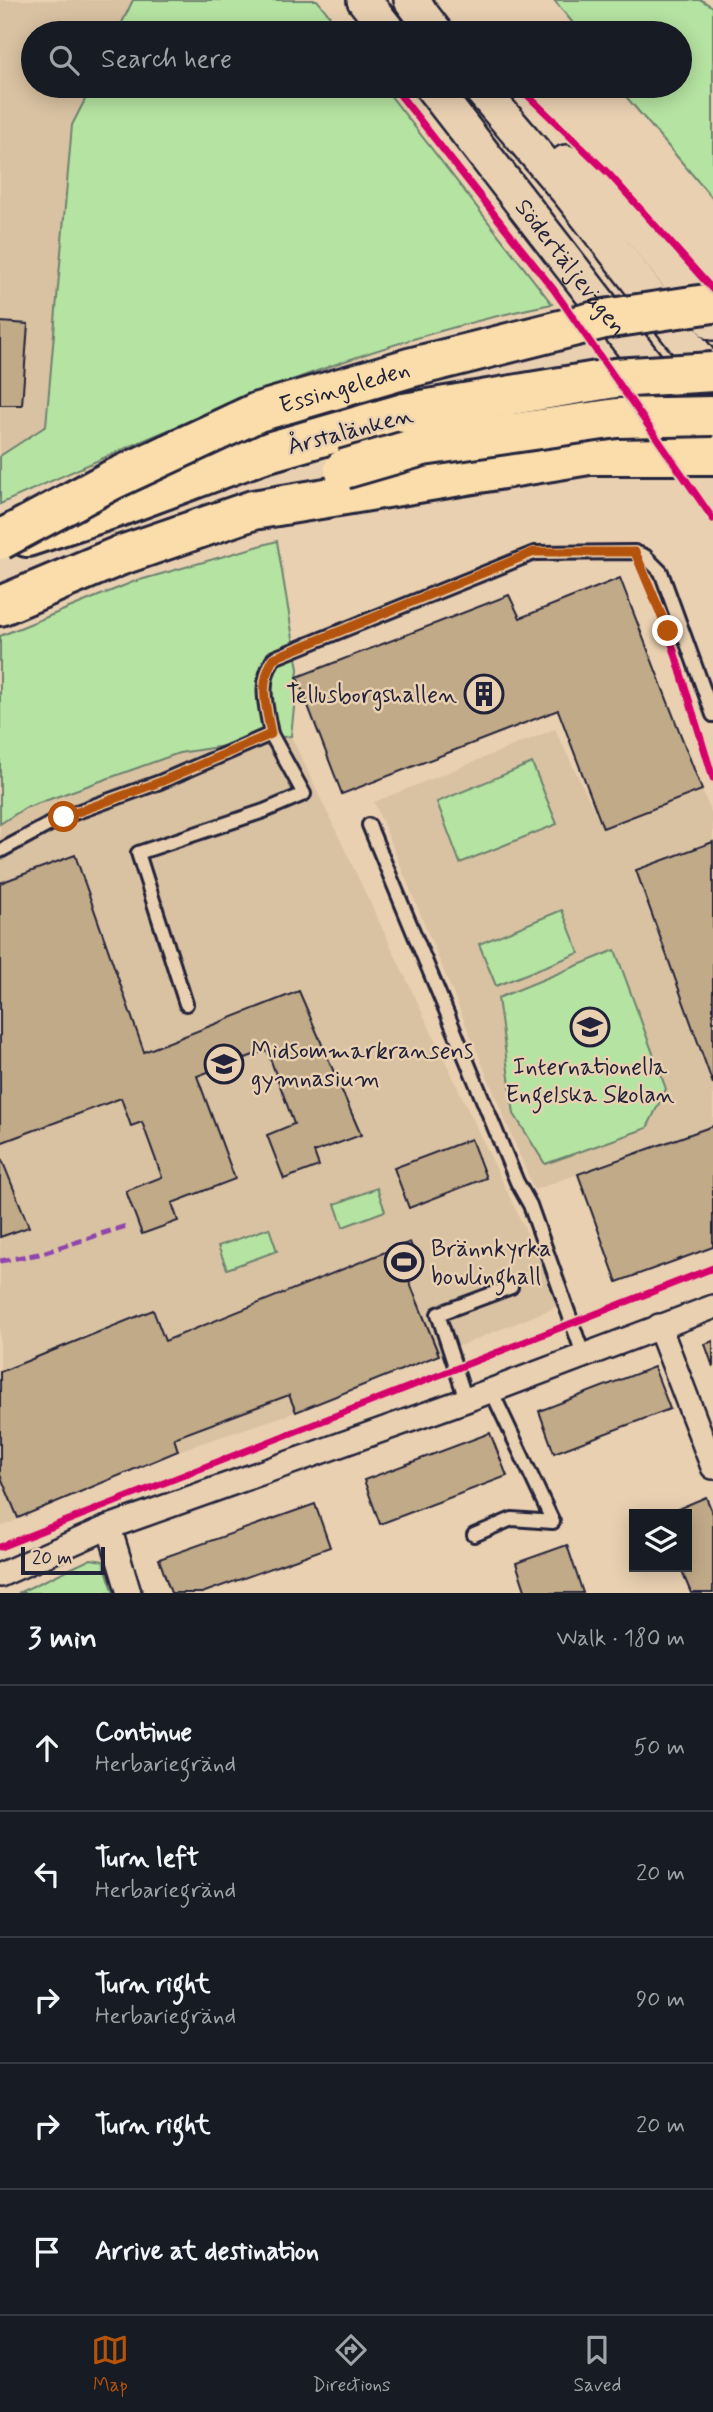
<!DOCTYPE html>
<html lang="en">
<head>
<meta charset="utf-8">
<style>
  :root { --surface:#171b24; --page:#20242c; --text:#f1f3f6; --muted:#9ea1a6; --line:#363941; --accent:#b45309 }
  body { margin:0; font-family:Mynerve,sans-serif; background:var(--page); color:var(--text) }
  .controls { position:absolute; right:21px; bottom:21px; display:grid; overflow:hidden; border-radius:0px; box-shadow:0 4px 18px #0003 }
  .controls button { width:63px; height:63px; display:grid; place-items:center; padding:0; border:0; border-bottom:2px solid var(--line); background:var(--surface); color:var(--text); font:35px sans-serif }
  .scale { position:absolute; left:21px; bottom:18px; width:84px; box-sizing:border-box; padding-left:7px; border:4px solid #22223b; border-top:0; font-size:19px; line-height:24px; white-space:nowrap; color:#22223b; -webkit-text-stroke:5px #e9d0b1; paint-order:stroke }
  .stop { position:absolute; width:21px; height:21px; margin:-16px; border:5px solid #b45309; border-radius:50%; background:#fff }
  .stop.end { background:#b45309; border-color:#fff; box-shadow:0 2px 7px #0008 }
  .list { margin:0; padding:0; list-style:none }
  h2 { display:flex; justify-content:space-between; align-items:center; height:91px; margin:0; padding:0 28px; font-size:30px }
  h2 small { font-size:23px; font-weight:400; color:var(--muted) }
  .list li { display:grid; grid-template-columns:46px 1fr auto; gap:21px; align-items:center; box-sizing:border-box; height:126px; padding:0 28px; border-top:2px solid var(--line) }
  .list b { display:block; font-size:26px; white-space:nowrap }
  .list p { margin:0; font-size:23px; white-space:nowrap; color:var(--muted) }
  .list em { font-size:23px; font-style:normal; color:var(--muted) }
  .icon { flex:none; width:38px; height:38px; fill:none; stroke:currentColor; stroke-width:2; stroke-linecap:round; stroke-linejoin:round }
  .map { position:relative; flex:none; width:713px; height:1593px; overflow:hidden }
  .search { position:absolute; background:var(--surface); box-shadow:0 4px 18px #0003; left:21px; right:21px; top:21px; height:77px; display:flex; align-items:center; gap:18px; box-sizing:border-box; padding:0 24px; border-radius:38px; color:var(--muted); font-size:26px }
  .sheet { height:721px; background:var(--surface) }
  nav { display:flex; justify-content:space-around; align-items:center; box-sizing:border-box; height:98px; border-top:2px solid var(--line); background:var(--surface); font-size:19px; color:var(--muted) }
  nav a { display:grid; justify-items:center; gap:4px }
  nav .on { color:var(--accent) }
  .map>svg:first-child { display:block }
  .built { fill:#d9c2a2 }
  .green { fill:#b5e3a1; stroke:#6c826e; stroke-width:2 }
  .building { fill:#c1aa87; stroke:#22223b; stroke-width:2 }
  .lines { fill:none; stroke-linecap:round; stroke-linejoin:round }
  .lane-casing { stroke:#22223b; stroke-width:18 }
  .street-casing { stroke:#22223b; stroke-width:28 }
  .secondary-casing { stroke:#22223b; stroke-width:38 }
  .highway-casing { stroke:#22223b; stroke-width:44 }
  .lane { stroke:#e9d0b1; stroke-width:12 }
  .street { stroke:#e9d0b1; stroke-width:23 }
  .secondary { stroke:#e9d0b1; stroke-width:33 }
  .highway { stroke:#faddab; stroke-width:38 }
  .highway-bridge-casing { stroke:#22223b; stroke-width:44; stroke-linecap:butt }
  .highway-bridge { stroke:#faddab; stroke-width:38 }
  .quiet { stroke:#8e44ad; stroke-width:5; stroke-dasharray:10 5; stroke-linecap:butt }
  .cycleway-casing { stroke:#e9d0b1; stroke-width:11 }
  .cycleway { stroke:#d6006c; stroke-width:7 }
  .route { stroke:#b45309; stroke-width:9 }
  .labels { text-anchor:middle; stroke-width:5; stroke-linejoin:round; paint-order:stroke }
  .street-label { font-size:24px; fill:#22223b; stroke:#e9d0b1 }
  .poi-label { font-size:24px; fill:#22223b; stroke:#e9d0b1; text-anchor:start }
</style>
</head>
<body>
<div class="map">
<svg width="713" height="1593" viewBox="0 0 713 1593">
  <rect width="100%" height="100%" fill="#e9d0b1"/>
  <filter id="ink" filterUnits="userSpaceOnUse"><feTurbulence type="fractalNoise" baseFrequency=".0143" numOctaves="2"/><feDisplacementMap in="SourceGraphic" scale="14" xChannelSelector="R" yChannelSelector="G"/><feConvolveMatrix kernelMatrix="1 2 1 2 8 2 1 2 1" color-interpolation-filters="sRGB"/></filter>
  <g filter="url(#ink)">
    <g class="built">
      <polygon points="0,0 133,0 117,33 33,33 33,86 92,86 72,126 46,426 0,456"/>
      <polygon points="555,729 603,828 702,790 713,817 713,1247 617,1282 578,1174 534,1190 374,802"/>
      <polygon points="291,736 561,1305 296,1412 178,1451 0,1527 0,824 25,808 179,753"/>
    </g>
    <g class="green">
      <polygon points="133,0 317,0 343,33 117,33"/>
      <polygon points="554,0 701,0 713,7 713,199 617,86 680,86 680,33 581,33"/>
      <path d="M92,86h291l169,218c-194,38 -373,120 -552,200v-48l46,-30 26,-301z"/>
      <polygon points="277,541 298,669 291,736 179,753 25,808 0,824 0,636 133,582"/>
      <polygon points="532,763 557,824 460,863 437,802"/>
      <polygon points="562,910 579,953 496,986 479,944"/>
      <polygon points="615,950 666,1089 647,1128 545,1164 514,1114 498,998"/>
      <polygon points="377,1188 385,1211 343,1227 335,1204"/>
      <polygon points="269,1228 277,1251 227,1269 218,1246"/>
      <polygon points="91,1559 103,1561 114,1593 18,1593"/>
    </g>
    <g class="building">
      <polygon points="0,322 28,324 22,405 0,405"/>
      <polygon points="620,578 702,790 603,828 558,710 342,794 297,677 509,595 520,618"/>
      <polygon points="713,842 713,1084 636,870"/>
      <polygon points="75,855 144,1052 299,991 361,1135 314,1152 319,1166 284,1179 267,1135 294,1124 267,1050 197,1076 235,1179 172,1203 178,1221 142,1234 126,1191 162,1177 142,1122 131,1126 121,1098 0,1143 0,883"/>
      <polygon points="713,1126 713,1247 617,1282 578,1174"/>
      <polygon points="471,1139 486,1178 409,1208 394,1168"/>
      <polygon points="0,1155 29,1227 0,1237"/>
      <polygon points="410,1242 421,1270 407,1276 439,1355 296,1412 289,1395 174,1438 178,1451 18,1518 0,1475 0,1372 153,1310 165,1341"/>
      <polygon points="713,1341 713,1367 705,1344"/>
      <polygon points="654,1367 670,1409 554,1453 539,1411"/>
      <polygon points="490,1433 507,1476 380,1524 364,1480"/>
      <polygon points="706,1497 713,1514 713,1593 691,1593 680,1567 687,1567 687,1514 666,1514"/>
      <polygon points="315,1504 330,1547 202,1593 171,1593 159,1559"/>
      <polygon points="567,1545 583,1593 526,1593 516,1563"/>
    </g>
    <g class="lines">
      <defs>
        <g id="lane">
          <polyline points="369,825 517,1182 530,1205 583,1354"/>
          <path d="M0,851l63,-34 97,-35 111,-48c-5,-28 -13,-51 3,-76l260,-105 101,-1 10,4 16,16 52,143"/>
          <polyline points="186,1004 138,853 264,811 304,794 271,734"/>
          <polyline points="466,1400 438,1314 511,1287"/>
          <polyline points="474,1535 512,1519 553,1522 491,1390"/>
        </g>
        <g id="street">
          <polyline points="659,1326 713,1467"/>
          <polyline points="109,1527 129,1593"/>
          <polyline points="0,1575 109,1527 466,1400 713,1307"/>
        </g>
        <g id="secondary">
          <polyline points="364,0 390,33"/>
          <polyline points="411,0 436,33"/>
          <path id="s1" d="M431,86l268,346"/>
          <polyline points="478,86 570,194 713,377"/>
          <polyline points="566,162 638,228 713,323"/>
        </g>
        <g id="highway">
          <polyline points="27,537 118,507 261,454 404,413"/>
          <polyline points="0,606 119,556 253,510 589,455 713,455"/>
        </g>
      </defs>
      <use href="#lane" class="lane-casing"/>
      <use href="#street" class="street-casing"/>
      <use href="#secondary" class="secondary-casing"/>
      <use href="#highway" class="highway-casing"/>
      <use href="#lane" class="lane"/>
      <use href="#street" class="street"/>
      <use href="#secondary" class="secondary"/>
      <use href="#highway" class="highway"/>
      <defs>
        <g id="highway-bridge">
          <polyline points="404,413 615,378 713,372"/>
          <polyline points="344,469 423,446 617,418 713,416"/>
          <path id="s2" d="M0,540l112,-60 146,-68 151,-44 195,-49 109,-16"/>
        </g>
      </defs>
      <use href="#highway-bridge" class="highway-bridge-casing"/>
      <use href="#highway-bridge" class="highway-bridge"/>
      <polyline class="quiet" points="0,1261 39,1254 129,1225"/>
      <defs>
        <g id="cycleway">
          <polyline points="393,86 554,290 713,519"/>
          <polyline points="518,86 610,175 713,290"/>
          <polyline points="635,552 668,631 713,778"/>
          <polyline points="0,1547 713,1268"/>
        </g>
      </defs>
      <use href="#cycleway" class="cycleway-casing"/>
      <use href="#cycleway" class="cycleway"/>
    </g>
  </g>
  <g class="lines" filter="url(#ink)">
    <path class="route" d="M64,817l96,-35 111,-48c-5,-28 -13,-51 3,-76l260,-106h101l33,79"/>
  </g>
  <defs>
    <symbol id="building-ring" viewBox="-11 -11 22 22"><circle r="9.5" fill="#e9d0b1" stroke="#22223b" stroke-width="1.5"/><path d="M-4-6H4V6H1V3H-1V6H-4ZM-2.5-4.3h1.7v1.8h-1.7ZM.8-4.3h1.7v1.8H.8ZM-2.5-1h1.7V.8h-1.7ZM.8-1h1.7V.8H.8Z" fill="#22223b"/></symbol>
    <symbol id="school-ring" viewBox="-11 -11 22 22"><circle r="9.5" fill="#e9d0b1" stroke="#22223b" stroke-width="1.5"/><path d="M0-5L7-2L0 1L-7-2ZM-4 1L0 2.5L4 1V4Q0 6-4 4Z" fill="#22223b"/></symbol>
    <symbol id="stadium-ring" viewBox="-11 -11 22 22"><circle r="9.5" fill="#e9d0b1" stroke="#22223b" stroke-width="1.5"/><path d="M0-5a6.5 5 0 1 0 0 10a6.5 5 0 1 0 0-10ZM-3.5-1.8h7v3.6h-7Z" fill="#22223b"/></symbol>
  </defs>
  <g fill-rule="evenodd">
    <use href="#building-ring" x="462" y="672" width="44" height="44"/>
    <use href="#school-ring" x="568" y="1005" width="44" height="44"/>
    <use href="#school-ring" x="202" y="1042" width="44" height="44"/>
    <use href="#stadium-ring" x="382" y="1240" width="44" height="44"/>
  </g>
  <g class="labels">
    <g class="street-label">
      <text dy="8" stroke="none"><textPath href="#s1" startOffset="229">Södertäljevägen</textPath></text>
      <text dy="8" stroke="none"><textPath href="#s2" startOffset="378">Essingeleden</textPath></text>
      <text transform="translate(350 430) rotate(-15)" y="8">Årstalänken</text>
    </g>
    <g class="poi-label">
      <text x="457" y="702" text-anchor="end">Tellusborgshallen</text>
      <text x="251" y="1058">Midsommarkransens<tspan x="251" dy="28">gymnasium</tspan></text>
      <text x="590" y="1074" text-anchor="middle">Internationella<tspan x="590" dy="28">Engelska Skolan</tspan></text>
      <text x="431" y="1256">Brännkyrka<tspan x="431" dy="28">bowlinghall</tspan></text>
    </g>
  </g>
</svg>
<div class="controls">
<button><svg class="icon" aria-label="layers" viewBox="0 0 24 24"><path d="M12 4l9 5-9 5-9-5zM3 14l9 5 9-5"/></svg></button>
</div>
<div class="scale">20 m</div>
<div class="stop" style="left:64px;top:817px"></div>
<div class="stop end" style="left:668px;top:631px"></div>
<div class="search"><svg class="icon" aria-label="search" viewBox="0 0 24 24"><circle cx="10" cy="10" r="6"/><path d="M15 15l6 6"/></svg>Search here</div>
</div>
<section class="sheet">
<h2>3 min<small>Walk · 180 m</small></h2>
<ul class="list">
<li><svg class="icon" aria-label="ahead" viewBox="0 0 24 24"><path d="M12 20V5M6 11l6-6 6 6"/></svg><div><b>Continue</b><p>Herbariegränd</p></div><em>50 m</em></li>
<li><svg class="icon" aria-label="left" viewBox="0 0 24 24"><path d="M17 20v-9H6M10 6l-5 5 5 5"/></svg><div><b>Turn left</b><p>Herbariegränd</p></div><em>20 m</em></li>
<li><svg class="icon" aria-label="right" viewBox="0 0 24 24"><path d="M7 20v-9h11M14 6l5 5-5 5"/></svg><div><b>Turn right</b><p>Herbariegränd</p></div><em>90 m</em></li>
<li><svg class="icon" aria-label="right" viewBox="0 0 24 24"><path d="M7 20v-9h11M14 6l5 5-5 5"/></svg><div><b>Turn right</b></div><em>20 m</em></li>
<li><svg class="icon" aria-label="arrive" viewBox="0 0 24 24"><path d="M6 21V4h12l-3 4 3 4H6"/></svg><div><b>Arrive at destination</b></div></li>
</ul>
</section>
<nav>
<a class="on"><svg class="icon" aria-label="map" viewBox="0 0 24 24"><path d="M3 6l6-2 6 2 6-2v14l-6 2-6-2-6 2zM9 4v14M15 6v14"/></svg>Map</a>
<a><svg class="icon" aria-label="directions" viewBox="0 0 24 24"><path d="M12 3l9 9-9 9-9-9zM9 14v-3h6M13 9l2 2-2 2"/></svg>Directions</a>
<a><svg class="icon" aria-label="saved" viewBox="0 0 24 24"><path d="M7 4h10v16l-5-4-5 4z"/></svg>Saved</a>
</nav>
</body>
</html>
